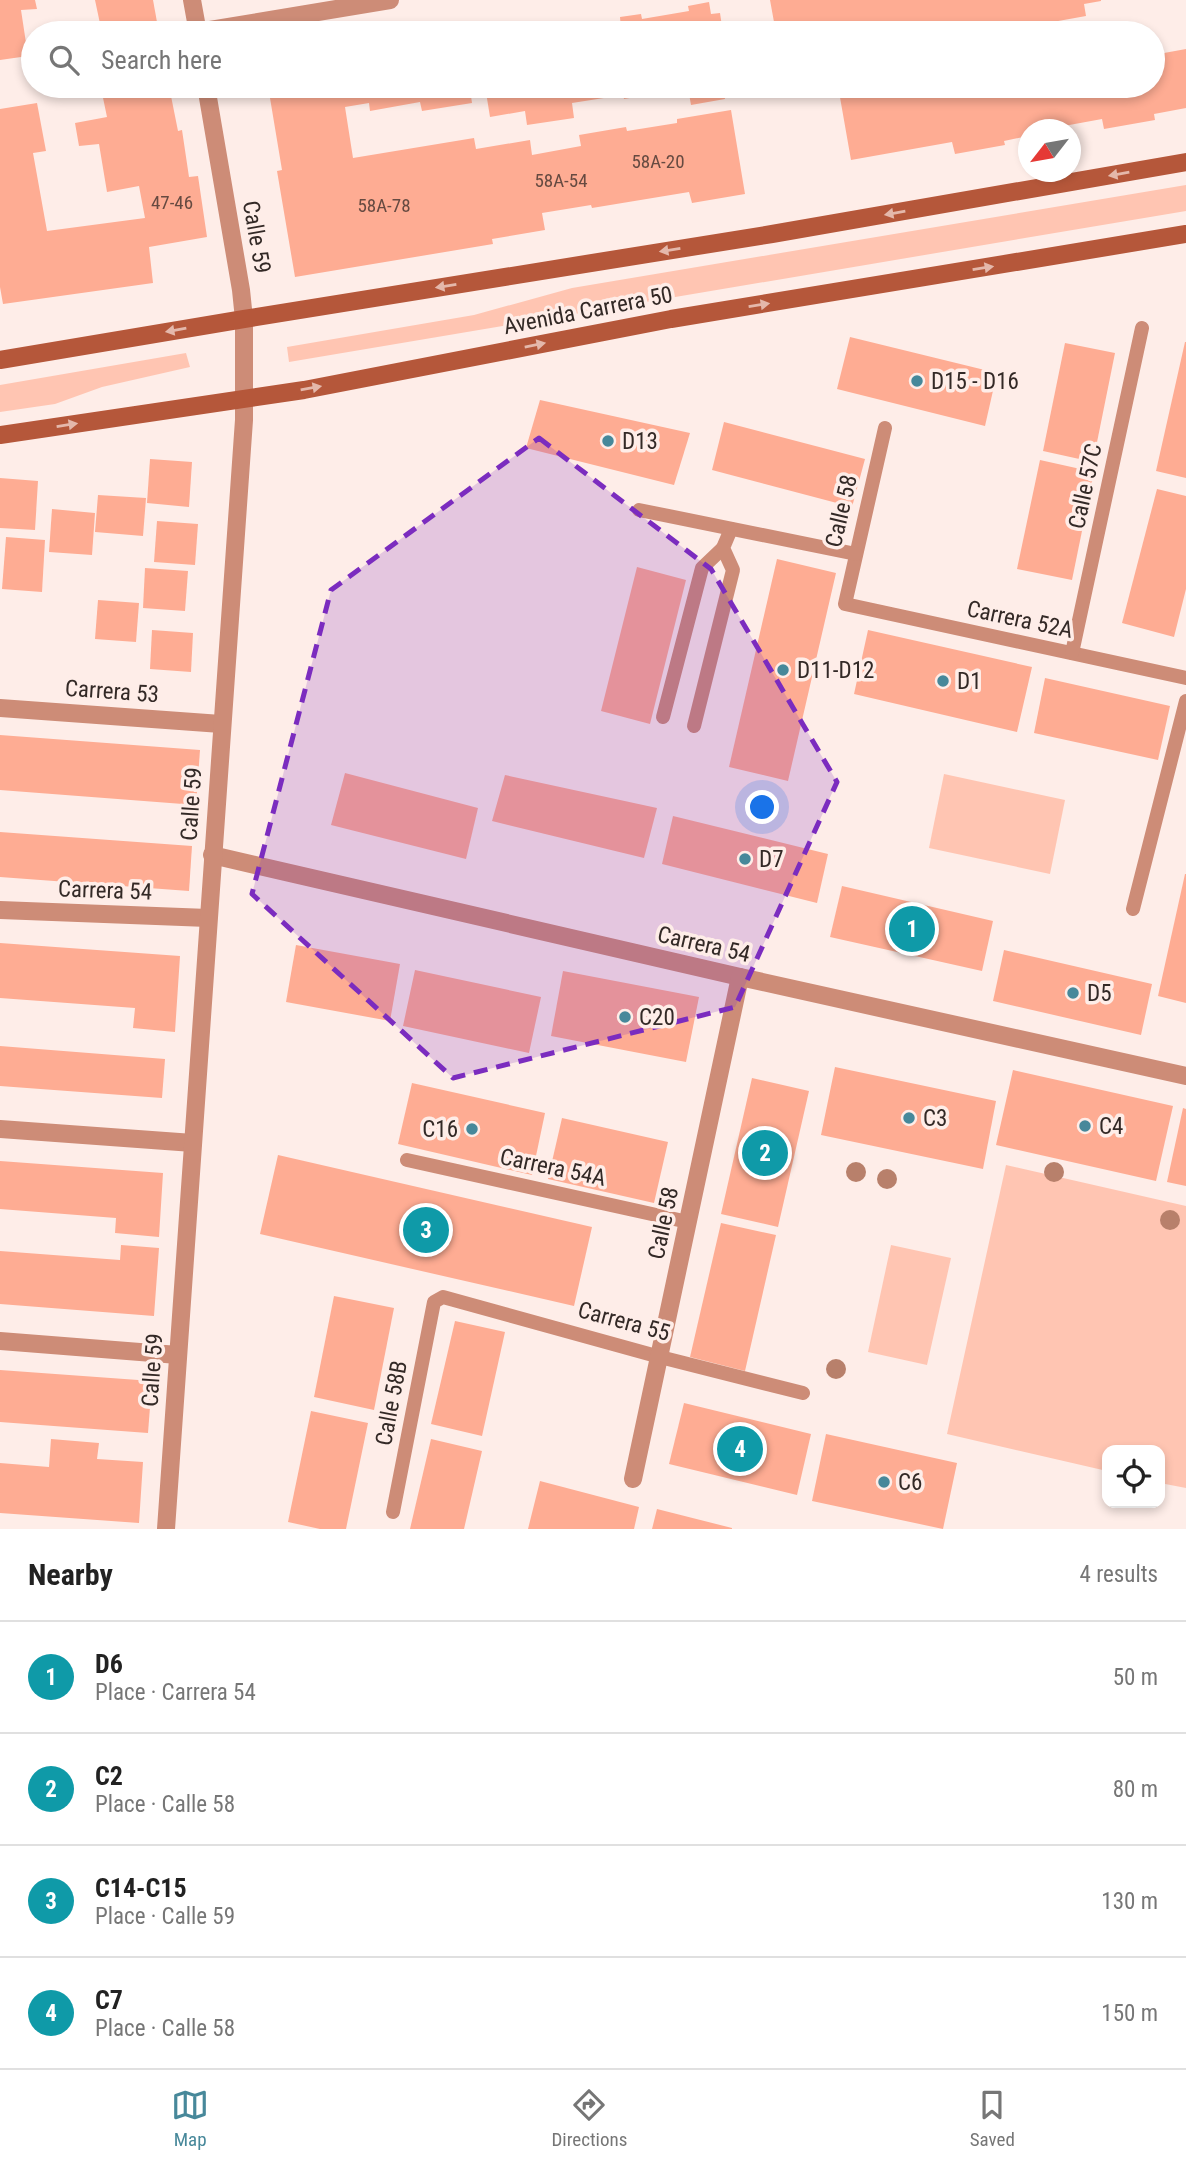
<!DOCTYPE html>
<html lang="en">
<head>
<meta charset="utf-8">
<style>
  :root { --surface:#fff; --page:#f6f6f6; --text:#222; --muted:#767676; --line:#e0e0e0; --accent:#47889a }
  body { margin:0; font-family:"Roboto Condensed",sans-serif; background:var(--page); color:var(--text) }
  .controls { position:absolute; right:21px; bottom:21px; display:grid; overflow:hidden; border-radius:14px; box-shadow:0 4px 10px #0003 }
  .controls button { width:63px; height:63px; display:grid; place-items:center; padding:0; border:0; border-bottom:2px solid var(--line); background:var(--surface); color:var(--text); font:35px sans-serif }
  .compass { position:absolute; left:1018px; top:119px; width:63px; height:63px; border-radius:50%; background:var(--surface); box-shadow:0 4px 10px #0003; rotate:239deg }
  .you { position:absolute; left:763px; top:808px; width:24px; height:24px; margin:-18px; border:5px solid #fff; border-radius:50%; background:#1a73e8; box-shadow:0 0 0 10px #1a73e833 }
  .badge { display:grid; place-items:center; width:46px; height:46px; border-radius:50%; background:var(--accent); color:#fff; font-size:23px; font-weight:700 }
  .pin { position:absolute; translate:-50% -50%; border:4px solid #fff; box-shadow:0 2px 7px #0006 }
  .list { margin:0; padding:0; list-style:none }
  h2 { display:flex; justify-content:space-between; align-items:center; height:91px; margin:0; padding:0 28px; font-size:30px }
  h2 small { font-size:23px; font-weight:400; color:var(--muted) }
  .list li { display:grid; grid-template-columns:46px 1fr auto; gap:21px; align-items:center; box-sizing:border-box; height:112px; padding:0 28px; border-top:2px solid var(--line) }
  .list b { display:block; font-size:26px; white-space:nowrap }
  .list p { margin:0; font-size:23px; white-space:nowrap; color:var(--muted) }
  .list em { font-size:23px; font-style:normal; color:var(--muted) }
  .icon { flex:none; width:38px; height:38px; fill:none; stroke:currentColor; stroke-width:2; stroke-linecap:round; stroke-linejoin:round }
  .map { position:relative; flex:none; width:1186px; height:1529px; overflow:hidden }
  .search { position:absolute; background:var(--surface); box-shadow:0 4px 10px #0003; left:21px; right:21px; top:21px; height:77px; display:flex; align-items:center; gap:18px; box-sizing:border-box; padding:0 24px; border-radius:38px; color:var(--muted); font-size:26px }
  .sheet { height:539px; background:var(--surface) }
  nav { display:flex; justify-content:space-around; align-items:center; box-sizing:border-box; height:98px; border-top:2px solid var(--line); background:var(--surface); font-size:19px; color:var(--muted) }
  nav a { display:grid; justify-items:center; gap:4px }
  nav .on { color:var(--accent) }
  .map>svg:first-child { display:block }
  .green { fill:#ffc5b2 }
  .building { fill:#feac93 }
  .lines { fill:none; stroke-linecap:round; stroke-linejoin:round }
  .service { stroke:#cd8c77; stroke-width:14 }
  .minor { stroke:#cd8c77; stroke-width:18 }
  .secondary { stroke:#b5573a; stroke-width:18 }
  .tree { fill:#b8806b }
  .oneway { fill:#e4b8ab }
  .marked { fill:#7b2cbf; fill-opacity:0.2; stroke:#7b2cbf; stroke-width:5; stroke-dasharray:14 9; stroke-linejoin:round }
  .poi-dot { fill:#47889a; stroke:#feede8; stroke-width:2.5 }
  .labels { text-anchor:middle; stroke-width:7; stroke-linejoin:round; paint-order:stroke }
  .number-label { font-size:19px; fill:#664a41 }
  .street-label { font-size:23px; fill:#332926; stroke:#feede8 }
  .poi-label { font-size:23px; fill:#332926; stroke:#feede8; text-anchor:start }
</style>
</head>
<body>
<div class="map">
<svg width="1186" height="1529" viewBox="0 0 1186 1529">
  <rect width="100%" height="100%" fill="#feede8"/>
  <g class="green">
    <polygon points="1186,185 1186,211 289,362 287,347 474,315 572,288"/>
    <polygon points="186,353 190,367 102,387 55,404 0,412 0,385"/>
    <polygon points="944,774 1065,800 1050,874 929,848"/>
    <polygon points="1006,1165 1186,1206 1186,1488 1160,1483 1160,1450 1107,1450 1107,1471 947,1434"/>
    <polygon points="891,1245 951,1258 927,1365 868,1352"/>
  </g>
  <g class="building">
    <polygon points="0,0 35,0 37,9 21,10 28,56 0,60"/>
    <polygon points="95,0 153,0 159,33 102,33"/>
    <polygon points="770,0 1101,0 1101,1 1084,4 1086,16 1036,25 1037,33 984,33 982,26 943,33 776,33"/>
    <polygon points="709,2 711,14 720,13 723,33 579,33 611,26 612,31 621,29 620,17 641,14 642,19 689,11 688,6"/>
    <polygon points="1137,25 1139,33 1097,33 1096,32"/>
    <polygon points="1186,49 1186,108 1154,114 1155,120 1104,129 1102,119 1053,128 1054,130 1028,130 1028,136 1004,141 1005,145 955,154 952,142 851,160 838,86 1153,86 1153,55"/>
    <polygon points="111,86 169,86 178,131 182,130 189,177 198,176 207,237 149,247 153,283 3,304 0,287 0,109 37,103 46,151 33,153 47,231 145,218 139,186 107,192 99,144 79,146 75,123 107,117 102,93 111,91"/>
    <polygon points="268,86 483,86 483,87 470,89 472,103 422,111 420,102 370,111 369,103 345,107 353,158 474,138 476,149 530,140 532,155 581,146 579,135 626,127 627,131 677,123 677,119 731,110 745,194 692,203 689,192 592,208 591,205 542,213 545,230 492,239 493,244 295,277 277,171 282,170"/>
    <polygon points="485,86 723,86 725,99 691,105 688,88 624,99 623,95 572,103 574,118 527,125 525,111 490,117"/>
    <polygon points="850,337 997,373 985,426 837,389"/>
    <polygon points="1185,342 1186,342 1186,478 1156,471"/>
    <polygon points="1065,343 1115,353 1093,462 1043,451"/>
    <polygon points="540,400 690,433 674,485 526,448"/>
    <polygon points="724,422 865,459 852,507 712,470"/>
    <polygon points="150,459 192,462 189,507 147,503"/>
    <polygon points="1040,460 1094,472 1072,580 1017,569"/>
    <polygon points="0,478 38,481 35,530 0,528"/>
    <polygon points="1157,489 1186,496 1186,589 1174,637 1122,623"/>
    <polygon points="98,495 146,498 143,536 95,532"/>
    <polygon points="52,509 95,513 92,555 49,552"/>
    <polygon points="157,521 198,524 195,565 154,562"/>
    <polygon points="6,537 45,540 42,592 2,589"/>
    <polygon points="777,559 836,573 788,781 729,767"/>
    <polygon points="637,567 686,580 650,724 601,711"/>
    <polygon points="145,568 188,571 185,611 143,608"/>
    <polygon points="98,600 139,603 136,642 95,639"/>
    <polygon points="152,630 193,633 191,672 150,669"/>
    <polygon points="868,630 1032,667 1017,732 854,694"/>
    <polygon points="1045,678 1170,706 1158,760 1034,733"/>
    <polygon points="0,735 200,750 196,805 0,790"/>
    <polygon points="345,773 478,808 466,859 331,825"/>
    <polygon points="505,775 657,808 644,858 492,821"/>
    <polygon points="673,816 828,854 817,903 662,864"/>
    <polygon points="0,832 192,846 189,891 0,877"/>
    <polygon points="1185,874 1186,874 1186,1003 1158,996"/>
    <polygon points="842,886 993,921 982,971 830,937"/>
    <polygon points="0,943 180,956 175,1032 133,1028 135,1008 0,998"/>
    <polygon points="296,945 400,964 390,1021 286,1002"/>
    <polygon points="1004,950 1152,984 1141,1035 993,1001"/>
    <polygon points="415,970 541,997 529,1053 403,1026"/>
    <polygon points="563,971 699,997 686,1062 551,1036"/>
    <polygon points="0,1046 165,1059 162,1098 0,1086"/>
    <polygon points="835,1067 996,1101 983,1169 821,1135"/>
    <polygon points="1013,1070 1173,1106 1156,1181 996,1145"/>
    <polygon points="752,1078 809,1091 778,1227 721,1214"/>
    <polygon points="412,1083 545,1113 532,1175 398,1144"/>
    <polygon points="1183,1108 1186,1109 1186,1186 1167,1182"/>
    <polygon points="562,1118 668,1142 654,1203 548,1179"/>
    <polygon points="278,1155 592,1227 574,1306 260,1234"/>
    <polygon points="0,1161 163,1173 159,1237 115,1233 116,1218 0,1209"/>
    <polygon points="721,1223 776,1235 745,1371 690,1357"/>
    <polygon points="121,1245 159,1248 154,1316 0,1304 0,1251 120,1260"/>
    <polygon points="334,1296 394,1308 374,1410 314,1397"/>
    <polygon points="455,1321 505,1332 482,1436 431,1424"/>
    <polygon points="0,1370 152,1381 148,1433 0,1422"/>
    <polygon points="684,1403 811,1434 797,1495 669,1464"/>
    <polygon points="311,1411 368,1423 346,1529 320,1529 288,1522"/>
    <polygon points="826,1434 957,1463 943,1529 812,1501"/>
    <polygon points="51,1439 99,1443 97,1459 143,1462 139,1523 0,1513 0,1463 49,1467"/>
    <polygon points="431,1439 482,1451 464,1529 410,1529"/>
    <polygon points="540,1481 639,1507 634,1529 528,1529"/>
    <polygon points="657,1509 732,1528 732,1529 652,1529"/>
  </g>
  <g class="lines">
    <g class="service">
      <polyline points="885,428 845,604 1186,678"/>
      <polyline points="639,510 856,554"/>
      <polyline points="1072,653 1142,328"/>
      <polyline points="663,717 702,568 723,548"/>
      <polyline points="694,726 733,570 723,548 731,529"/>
      <polyline points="1133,909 1186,701"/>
      <polyline points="407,1160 688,1222"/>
      <polyline points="393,1512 434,1302 443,1297 660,1357 803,1393"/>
    </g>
    <g class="minor">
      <polyline points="192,0 198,33"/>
      <polyline points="198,32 390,0"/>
      <polyline points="0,708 221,724"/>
      <polyline points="212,855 740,977 1186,1076"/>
      <polyline points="0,910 208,918"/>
      <polyline points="0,1129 193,1143"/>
      <polyline points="0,1341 178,1355"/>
      <polyline points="633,1479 740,977"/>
      <polyline points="166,1529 244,420 244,319 241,290 206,86"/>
    </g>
    <g class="secondary">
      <polyline points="0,360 244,319 772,234 1186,162"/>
      <polyline points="0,435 304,390 671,319 1186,234"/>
    </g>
  </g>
  <g class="tree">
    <circle cx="856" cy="1172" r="10"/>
    <circle cx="1054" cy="1172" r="10"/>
    <circle cx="887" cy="1179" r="10"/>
    <circle cx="1170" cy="1220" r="10"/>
    <circle cx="836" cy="1369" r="10"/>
  </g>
  <defs><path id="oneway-solid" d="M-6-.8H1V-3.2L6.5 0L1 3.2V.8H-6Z" transform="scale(1.75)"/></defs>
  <g class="oneway">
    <use href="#oneway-solid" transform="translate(1119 174) rotate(170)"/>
    <use href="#oneway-solid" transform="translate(895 213) rotate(170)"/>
    <use href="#oneway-solid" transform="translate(670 250) rotate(171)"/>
    <use href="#oneway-solid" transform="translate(983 268) rotate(-9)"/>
    <use href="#oneway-solid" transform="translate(446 286) rotate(171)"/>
    <use href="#oneway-solid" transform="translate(759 305) rotate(-9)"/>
    <use href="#oneway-solid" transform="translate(176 330) rotate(170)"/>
    <use href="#oneway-solid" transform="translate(535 345) rotate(-11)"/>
    <use href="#oneway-solid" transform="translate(311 388) rotate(-10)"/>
    <use href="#oneway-solid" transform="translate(67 425) rotate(-9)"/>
  </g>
  <path class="marked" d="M539,438l172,131 126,213 -102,225 -282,71 -201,-184 79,-304z"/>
  <g class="poi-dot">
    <circle cx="917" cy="381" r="7"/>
    <circle cx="608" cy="441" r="7"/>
    <circle cx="783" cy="670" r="7"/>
    <circle cx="943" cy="681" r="7"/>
    <circle cx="745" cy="859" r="7"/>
    <circle cx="1073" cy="993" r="7"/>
    <circle cx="625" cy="1017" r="7"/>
    <circle cx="909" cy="1118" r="7"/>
    <circle cx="1085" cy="1126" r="7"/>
    <circle cx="472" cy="1129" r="7"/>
    <circle cx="884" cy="1482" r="7"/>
  </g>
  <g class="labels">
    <g class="number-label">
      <text x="658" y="168">58A-20</text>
      <text x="561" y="187">58A-54</text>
      <text x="172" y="209">47-46</text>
      <text x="384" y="212">58A-78</text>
    </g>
    <g class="street-label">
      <text transform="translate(257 237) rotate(80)" y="8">Calle 59</text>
      <text transform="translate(588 310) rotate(-11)" y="8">Avenida Carrera 50</text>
      <text transform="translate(1085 486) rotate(-78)" y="8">Calle 57C</text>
      <text transform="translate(841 511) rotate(-77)" y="8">Calle 58</text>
      <text transform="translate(1020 619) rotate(12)" y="8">Carrera 52A</text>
      <text transform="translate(112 691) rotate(4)" y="8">Carrera 53</text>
      <text transform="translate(191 804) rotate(-86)" y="8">Calle 59</text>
      <text transform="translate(105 890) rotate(2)" y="8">Carrera 54</text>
      <text transform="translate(704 944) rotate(13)" y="8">Carrera 54</text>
      <text transform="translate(553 1167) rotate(12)" y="8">Carrera 54A</text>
      <text transform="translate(663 1223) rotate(-78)" y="8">Calle 58</text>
      <text transform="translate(624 1321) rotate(15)" y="8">Carrera 55</text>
      <text transform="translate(152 1370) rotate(-86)" y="8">Calle 59</text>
      <text transform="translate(391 1403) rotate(-79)" y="8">Calle 58B</text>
    </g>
    <g class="poi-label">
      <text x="931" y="389">D15 - D16</text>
      <text x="622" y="449">D13</text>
      <text x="797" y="678">D11-D12</text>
      <text x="957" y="689">D1</text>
      <text x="759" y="867">D7</text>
      <text x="1087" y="1001">D5</text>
      <text x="639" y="1025">C20</text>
      <text x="923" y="1126">C3</text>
      <text x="1099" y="1134">C4</text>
      <text x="458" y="1137" text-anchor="end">C16</text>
      <text x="898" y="1490">C6</text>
    </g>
  </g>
</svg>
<div class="controls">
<button><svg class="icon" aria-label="locate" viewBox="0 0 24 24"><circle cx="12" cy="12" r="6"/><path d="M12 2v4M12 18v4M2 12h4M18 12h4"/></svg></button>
</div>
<svg class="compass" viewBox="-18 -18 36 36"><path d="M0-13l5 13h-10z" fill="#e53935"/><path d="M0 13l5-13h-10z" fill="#767676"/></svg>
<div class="you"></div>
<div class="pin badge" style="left:912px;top:929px;background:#0f9aa8">1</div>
<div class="pin badge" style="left:765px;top:1153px;background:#0f9aa8">2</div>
<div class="pin badge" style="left:426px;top:1230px;background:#0f9aa8">3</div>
<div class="pin badge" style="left:740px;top:1449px;background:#0f9aa8">4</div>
<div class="search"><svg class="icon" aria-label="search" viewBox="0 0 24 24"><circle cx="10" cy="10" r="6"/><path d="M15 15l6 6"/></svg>Search here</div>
</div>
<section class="sheet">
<h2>Nearby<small>4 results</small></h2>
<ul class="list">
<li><span class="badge" style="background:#0f9aa8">1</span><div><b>D6</b><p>Place · Carrera 54</p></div><em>50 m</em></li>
<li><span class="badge" style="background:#0f9aa8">2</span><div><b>C2</b><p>Place · Calle 58</p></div><em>80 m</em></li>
<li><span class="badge" style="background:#0f9aa8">3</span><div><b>C14-C15</b><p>Place · Calle 59</p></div><em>130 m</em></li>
<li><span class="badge" style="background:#0f9aa8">4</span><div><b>C7</b><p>Place · Calle 58</p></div><em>150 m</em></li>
</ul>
</section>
<nav>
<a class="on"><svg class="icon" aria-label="map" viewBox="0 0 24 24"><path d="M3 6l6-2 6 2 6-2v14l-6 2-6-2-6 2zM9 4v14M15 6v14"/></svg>Map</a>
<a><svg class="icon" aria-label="directions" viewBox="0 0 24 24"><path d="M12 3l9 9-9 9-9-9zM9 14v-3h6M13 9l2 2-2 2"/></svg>Directions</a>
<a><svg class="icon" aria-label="saved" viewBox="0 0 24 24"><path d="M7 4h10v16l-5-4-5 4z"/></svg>Saved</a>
</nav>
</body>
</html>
